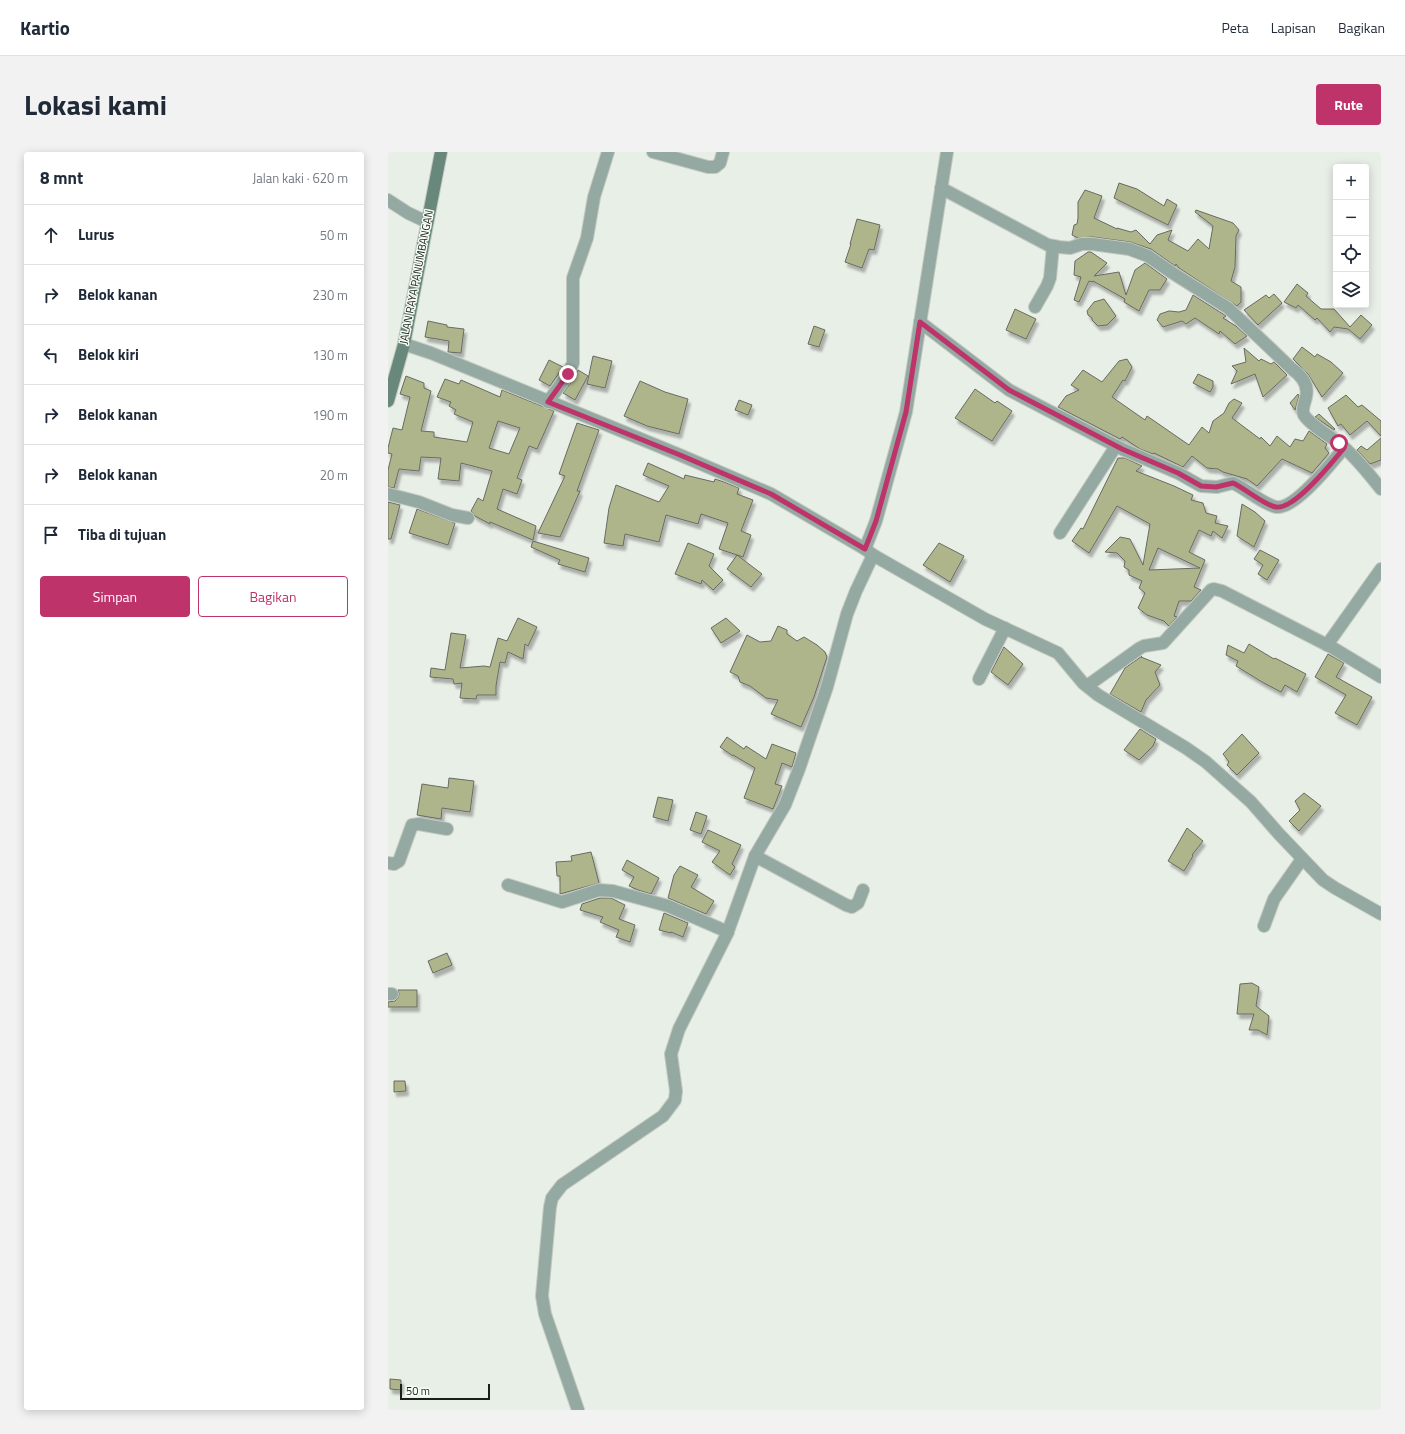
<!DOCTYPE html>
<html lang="id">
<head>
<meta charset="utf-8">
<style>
  :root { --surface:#fff; --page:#f2f2f3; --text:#1f2937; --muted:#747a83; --line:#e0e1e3; --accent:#be336a }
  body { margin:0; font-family:"Titillium Web",sans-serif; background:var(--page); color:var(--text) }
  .controls { position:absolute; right:12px; top:12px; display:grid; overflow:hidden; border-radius:4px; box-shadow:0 2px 10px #0003 }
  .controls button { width:36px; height:36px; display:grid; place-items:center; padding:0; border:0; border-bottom:1px solid var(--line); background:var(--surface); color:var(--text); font:20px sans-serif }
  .scale { position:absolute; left:12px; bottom:10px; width:90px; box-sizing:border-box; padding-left:4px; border:2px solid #1a1d1a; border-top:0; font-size:11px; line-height:14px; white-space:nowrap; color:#1a1d1a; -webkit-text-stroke:3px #f5fcf4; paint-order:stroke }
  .stop { position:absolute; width:12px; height:12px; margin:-9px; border:3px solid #be336a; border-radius:50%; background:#fff }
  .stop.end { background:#be336a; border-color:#fff; box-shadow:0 1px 4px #0008 }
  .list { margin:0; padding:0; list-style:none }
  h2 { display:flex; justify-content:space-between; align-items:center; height:52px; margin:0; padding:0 16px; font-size:17px }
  h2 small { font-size:13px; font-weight:400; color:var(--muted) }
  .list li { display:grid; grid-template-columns:26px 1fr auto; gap:12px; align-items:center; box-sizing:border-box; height:60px; padding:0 16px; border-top:1px solid var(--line) }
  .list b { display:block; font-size:15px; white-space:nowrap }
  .list em { font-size:13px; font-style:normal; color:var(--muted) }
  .actions { display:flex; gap:8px; padding:12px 16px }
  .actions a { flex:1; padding:9px 0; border:1px solid var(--accent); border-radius:4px; text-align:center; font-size:14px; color:var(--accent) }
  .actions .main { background:var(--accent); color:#fff }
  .icon { flex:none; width:22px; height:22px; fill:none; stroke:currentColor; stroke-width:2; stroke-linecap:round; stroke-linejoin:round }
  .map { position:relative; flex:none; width:993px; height:1258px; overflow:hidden; border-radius:4px }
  header { display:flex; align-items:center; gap:24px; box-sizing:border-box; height:56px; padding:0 20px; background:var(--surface); border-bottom:1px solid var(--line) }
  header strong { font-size:19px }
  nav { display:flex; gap:22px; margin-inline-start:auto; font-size:14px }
  .intro { display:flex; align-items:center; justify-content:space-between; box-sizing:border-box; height:96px; padding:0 24px }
  h1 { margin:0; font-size:28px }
  .button { padding:10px 18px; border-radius:4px; background:var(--accent); color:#fff; font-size:14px; font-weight:700 }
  main { display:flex; gap:24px; padding:0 24px }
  aside { flex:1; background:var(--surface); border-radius:4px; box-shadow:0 2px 10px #0003 }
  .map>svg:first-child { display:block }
  .building { fill:#afb58b; stroke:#696a62; fill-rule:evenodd; filter:url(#shadow) }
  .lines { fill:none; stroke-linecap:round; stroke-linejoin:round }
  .minor-casing { stroke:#c3c9c2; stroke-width:14 }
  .secondary-casing { stroke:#c3c9c2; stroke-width:14 }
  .minor { stroke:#94a9a1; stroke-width:12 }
  .secondary { stroke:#69887c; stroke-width:12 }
  .route { stroke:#be336a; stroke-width:5 }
  .labels { text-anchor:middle; stroke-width:3; stroke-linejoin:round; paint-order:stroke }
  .street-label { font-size:11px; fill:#1a1d1a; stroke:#f5fcf4 }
</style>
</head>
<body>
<header>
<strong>Kartio</strong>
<nav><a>Peta</a><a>Lapisan</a><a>Bagikan</a></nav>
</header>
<div class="intro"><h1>Lokasi kami</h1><a class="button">Rute</a></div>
<main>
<aside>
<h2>8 mnt<small>Jalan kaki · 620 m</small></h2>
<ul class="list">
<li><svg class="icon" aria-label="ahead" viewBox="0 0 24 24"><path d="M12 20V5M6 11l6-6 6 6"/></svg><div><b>Lurus</b></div><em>50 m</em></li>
<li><svg class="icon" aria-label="right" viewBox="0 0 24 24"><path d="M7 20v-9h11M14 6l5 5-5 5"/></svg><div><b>Belok kanan</b></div><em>230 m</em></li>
<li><svg class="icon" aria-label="left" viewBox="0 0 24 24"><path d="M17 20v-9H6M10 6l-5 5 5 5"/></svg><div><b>Belok kiri</b></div><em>130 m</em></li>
<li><svg class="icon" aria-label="right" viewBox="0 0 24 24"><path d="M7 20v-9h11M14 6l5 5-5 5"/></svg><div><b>Belok kanan</b></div><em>190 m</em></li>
<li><svg class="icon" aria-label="right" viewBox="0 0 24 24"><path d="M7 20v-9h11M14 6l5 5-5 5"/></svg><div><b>Belok kanan</b></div><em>20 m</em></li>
<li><svg class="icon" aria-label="arrive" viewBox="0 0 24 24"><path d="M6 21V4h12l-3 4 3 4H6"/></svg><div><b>Tiba di tujuan</b></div></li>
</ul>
<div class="actions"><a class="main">Simpan</a><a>Bagikan</a></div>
</aside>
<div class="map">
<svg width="993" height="1258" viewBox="0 0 993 1258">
  <defs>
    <filter id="shadow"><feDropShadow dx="2.5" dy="4.5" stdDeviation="1" flood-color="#0004"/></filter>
  </defs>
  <rect width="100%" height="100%" fill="#e8efe7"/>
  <g class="building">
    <polygon points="731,31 749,37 776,54 779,47 789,53 780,73 726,46"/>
    <polygon points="697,38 714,44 706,66 729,77 729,76 743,80 748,78 762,92 769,83 784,78 780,88 800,99 810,87 821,97 825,74 807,60 808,58 845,71 851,78 848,84 847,115 843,129 853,135 853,150 849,154 791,116 788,112 787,114 763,97 742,90 705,85 690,86 684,83 686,73 689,72 690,66 690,50"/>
    <polygon points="469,67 492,73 486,98 481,97 474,116 457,110 463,92 462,92"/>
    <polygon points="700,100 703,100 719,111 706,124 731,120 738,143 747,118 757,111 779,127 772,138 761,138 751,159 736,150 737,147 705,129 705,130 701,129 691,150 686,148 693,125 686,123 687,109"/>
    <polygon points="909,132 920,141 918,144 933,157 946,157 962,175 973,163 984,173 972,187 960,177 946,175 942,180 929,166 927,168 910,153 908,156 896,150"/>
    <polygon points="886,142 894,151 870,173 856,158 878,143 881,146"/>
    <polygon points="805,143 835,162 838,164 835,166 848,174 859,184 847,192 832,179 831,182 807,166 798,172 794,169 775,175 769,168 772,162 781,159 791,160 798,158"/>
    <polygon points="716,147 728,164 719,173 710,174 704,168 704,166 700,163 699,159 706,150"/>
    <polygon points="627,157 648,167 638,187 618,178"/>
    <polygon points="40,169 59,173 59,175 76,177 73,201 60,200 61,189 37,185"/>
    <polygon points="426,174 437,178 431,195 420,192"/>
    <polygon points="914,195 927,205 929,202 943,210 955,221 934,245 920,222 905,207"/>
    <polygon points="856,196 871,209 873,207 883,212 886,210 899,223 875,245 867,222 843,232 849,219 844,214 858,210"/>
    <polygon points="205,204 224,209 217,236 199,232"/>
    <polygon points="739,207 744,215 737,229 735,228 724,245 757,268 759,264 801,293 814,275 821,281 825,269 836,261 841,251 846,247 854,251 844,266 872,287 873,285 882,294 889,284 902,295 907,287 915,289 921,279 939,292 937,296 941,301 924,321 894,307 869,334 859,327 835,320 830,317 819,316 804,304 795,315 766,301 765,302 752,297 734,285 732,287 670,255 678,244 691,238 683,233 695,218 714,230 731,209"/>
    <polygon points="161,208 175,215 162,234 151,228"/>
    <polygon points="190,218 200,224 187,248 175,241 186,226"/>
    <polygon points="810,222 825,229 825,235 822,240 805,231"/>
    <path d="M18,224l18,7v5l7,3 -10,40 13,1v5l33,5 6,-20 -19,-8 2,-4 -7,-4 2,-4 -14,-5 8,-18 14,5 2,-4 39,17 2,-7 52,21 -17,38 -8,-3 -12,32 5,2 -5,14 -14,-5 -6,20 39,17 -3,14 -43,-18v2l-15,-8 -4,-5 7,-13 5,3 9,-30 -31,-8 -2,18 -21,-2 3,-21 -20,-1 -2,14 -20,-2 -5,19 -6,-1v-17l4,-16 -4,-1v-5l5,-20 9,2 8,-33 -10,-3zM110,269l22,7 -11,26 -20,-6z"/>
    <polygon points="252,229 277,240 300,247 291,282 259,274 236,264"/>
    <polygon points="587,237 607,251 609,249 624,259 604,289 567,266"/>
    <polygon points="910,242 911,244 907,258 902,251"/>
    <polygon points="958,243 970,255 974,253 993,269 993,284 979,269 962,283 953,272 950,274 940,256"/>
    <polygon points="351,248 364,253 360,263 347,258"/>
    <polygon points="931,262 947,277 946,278 927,265"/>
    <polygon points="189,271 211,278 189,339 192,339 172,385 150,381 177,324 171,322"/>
    <polygon points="993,286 993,308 982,312 969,298 973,294 979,298"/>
    <path d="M730,306h7l17,8 -6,5 38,15 19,9 -2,5 12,3 3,10 11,3 -2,7 13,3 -6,12 -9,-7 -2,5 -12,-6 -10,22 16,8 -11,27 7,3 -10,11h-12l-5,15 3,1 -8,9 -5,-5 -17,-6 -9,-7 7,-15 -6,-5 3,-7 -13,-6v-5l-5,-3 1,-6 -8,-8 -12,-1 15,-15 10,2 13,26 7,-41 -33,-18 -28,47 -17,-12 9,-13 2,1zM770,396l42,20 -51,2z"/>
    <polygon points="260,311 296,327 297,323 326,330 327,327 336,330 351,336 349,342 365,348 353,379 363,383 355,405 331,397 340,371 313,362 310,372 278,363 271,390 237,382 235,394 216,391 221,356 228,333 271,350 281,334 255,323"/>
    <polygon points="0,350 12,353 3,387 0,387"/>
    <polygon points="854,352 867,360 877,369 866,395 849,384"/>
    <polygon points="29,357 67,371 60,393 21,381"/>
    <polygon points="145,389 201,406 197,420 170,412 172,408 143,395"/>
    <polygon points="300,391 326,402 321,414 335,428 325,438 314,428 313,432 287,422"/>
    <polygon points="551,391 576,404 562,430 535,413"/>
    <polygon points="872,398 891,408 879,428 870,422 875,413 866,407"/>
    <polygon points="349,403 374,422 363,435 339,417"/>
    <polygon points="130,466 149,475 140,494 137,492 135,507 120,500 117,511 112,510 108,534 108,543 89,543 88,547 72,546 74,531 66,532 65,527 42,525 43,516 57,518 63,481 78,483 72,516 96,514 102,515 110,486 119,489"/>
    <polygon points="338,466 352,479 333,491 323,476"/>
    <polygon points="390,474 399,478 399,482 409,489 416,485 429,493 437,500 439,505 426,545 413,575 383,562 390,548 378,546 362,534 352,530 350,524 342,520 359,483 372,490 383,489"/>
    <polygon points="861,492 886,507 887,506 918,522 909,540 897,533 893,540 874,530 848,514 850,509 838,503 840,493 856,501"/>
    <polygon points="616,495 635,512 620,533 603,520"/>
    <polygon points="940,502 956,511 948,525 984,545 969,573 947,561 958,543 927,525"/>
    <polygon points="754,504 753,505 773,513 767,520 772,533 758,548 753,560 722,542 737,516"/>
    <polygon points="752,577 768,587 765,594 751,608 736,598"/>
    <polygon points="854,582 871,601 849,623 839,613 841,610 835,602"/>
    <polygon points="339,585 356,597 358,594 378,607 384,592 408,601 404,615 394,611 387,632 394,634 385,657 356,646 367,616 345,603 345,604 332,595"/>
    <polygon points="61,626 86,629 82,660 54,656 53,667 29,663 34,632 60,636"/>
    <polygon points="916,641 933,654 911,679 901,669 912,658 907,649"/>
    <polygon points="270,645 285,648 280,669 265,665"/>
    <polygon points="308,660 319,664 313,682 302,678"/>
    <polygon points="799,676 815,689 804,703 805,704 796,719 780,709"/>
    <polygon points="320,678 353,693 344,712 347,715 342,723 324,710 332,699 314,690"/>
    <polygon points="203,700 211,731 172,742 172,724 169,724 168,710 184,709 183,704"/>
    <polygon points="239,708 271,726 263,742 250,738 241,734 246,725 234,718"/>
    <polygon points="292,714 310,723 303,735 326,749 318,762 280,746 286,723"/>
    <polygon points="212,746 223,746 237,753 231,767 247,773 242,790 228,785 231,778 212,770 215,765 192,758 194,752"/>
    <polygon points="276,761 300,771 295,785 283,780 283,781 271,778"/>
    <polygon points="59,801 64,813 45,821 40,809"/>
    <polygon points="864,831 871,835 868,854 881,864 879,883 870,878 861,878 866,862 849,862 852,832"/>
    <polygon points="10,838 29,838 29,855 0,855 0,850 7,849 10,846 11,842"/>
    <polygon points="6,929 17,929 18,939 6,940"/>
    <polygon points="2,1227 13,1228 13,1238 2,1237"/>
  </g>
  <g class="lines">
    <defs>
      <g id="minor">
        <polyline points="265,0 320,15 327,15 332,11 335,0"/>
        <path d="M553,36l107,57 11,2 11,1 12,-4h10l37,5 19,7 23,16 57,36 64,61c10,7 17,16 14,28 -1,6 -5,12 -2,18 7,11 26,21 36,29 16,13 28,29 41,45"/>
        <polyline points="0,48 20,61 39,70"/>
        <polyline points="647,155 659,134 662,126 665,94"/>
        <path d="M532,170l89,68 113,59 56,24 23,13 16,1 16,-4c13,6 30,21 43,24 19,3 57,-46 68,-59"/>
        <polyline points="16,192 43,201 292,303 383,342 477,397 485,403 597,467 670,501 695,531 710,543 798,596 818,610 863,650 891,682 935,728 947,736 993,762"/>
        <polyline points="160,250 180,222 185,211 185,126 199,86 206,45 220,0"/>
        <polyline points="0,342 31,350 64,363 80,366"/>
        <polyline points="672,381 728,294"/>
        <polyline points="477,397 488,369 518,260 559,0"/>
        <polyline points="939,493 993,417"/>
        <polyline points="591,527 617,476"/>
        <polyline points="699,534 752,496 756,494 775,491 823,438 826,437 834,439 945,496 993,525"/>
        <polyline points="367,704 458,753 464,755 470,751 475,738"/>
        <polyline points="0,711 6,712 11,709 24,673 31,672 59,677"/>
        <polyline points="120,733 174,750 211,738 225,739 280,754 340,780"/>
        <polyline points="876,774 886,747 914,707"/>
        <polyline points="0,842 4,842"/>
        <polyline points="190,1258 157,1162 154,1144 162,1055 164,1046 174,1033 275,964 287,948 288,939 283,902 291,877 339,782 367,704 397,653 411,617 439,535 459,462 468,439 485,403"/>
      </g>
      <polyline id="secondary" points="0,249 16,192 53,0"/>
    </defs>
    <use href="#minor" class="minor-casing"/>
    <use href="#secondary" class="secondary-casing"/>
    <use href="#minor" class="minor"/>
    <use href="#secondary" class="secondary"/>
  </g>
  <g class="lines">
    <path class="route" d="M180,222l-20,28 132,53 91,39 94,55 11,-28 30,-109 14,-90 89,68 113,59 56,24 23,13 15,1 17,-4c13,6 31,22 43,24 19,3 57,-46 68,-59l-5,-5"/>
  </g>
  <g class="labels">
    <g class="street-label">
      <text transform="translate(28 125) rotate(-79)" y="4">JALAN RAYA PANUMBANGAN</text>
    </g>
  </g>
</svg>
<div class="controls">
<button>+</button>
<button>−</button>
<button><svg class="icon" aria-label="locate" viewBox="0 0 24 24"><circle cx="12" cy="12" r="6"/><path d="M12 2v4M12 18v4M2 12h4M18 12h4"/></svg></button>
<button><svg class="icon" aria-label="layers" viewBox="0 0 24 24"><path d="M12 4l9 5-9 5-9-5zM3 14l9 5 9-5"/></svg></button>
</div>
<div class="scale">50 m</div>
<div class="stop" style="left:951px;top:291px"></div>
<div class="stop end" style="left:180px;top:222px"></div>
</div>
</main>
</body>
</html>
